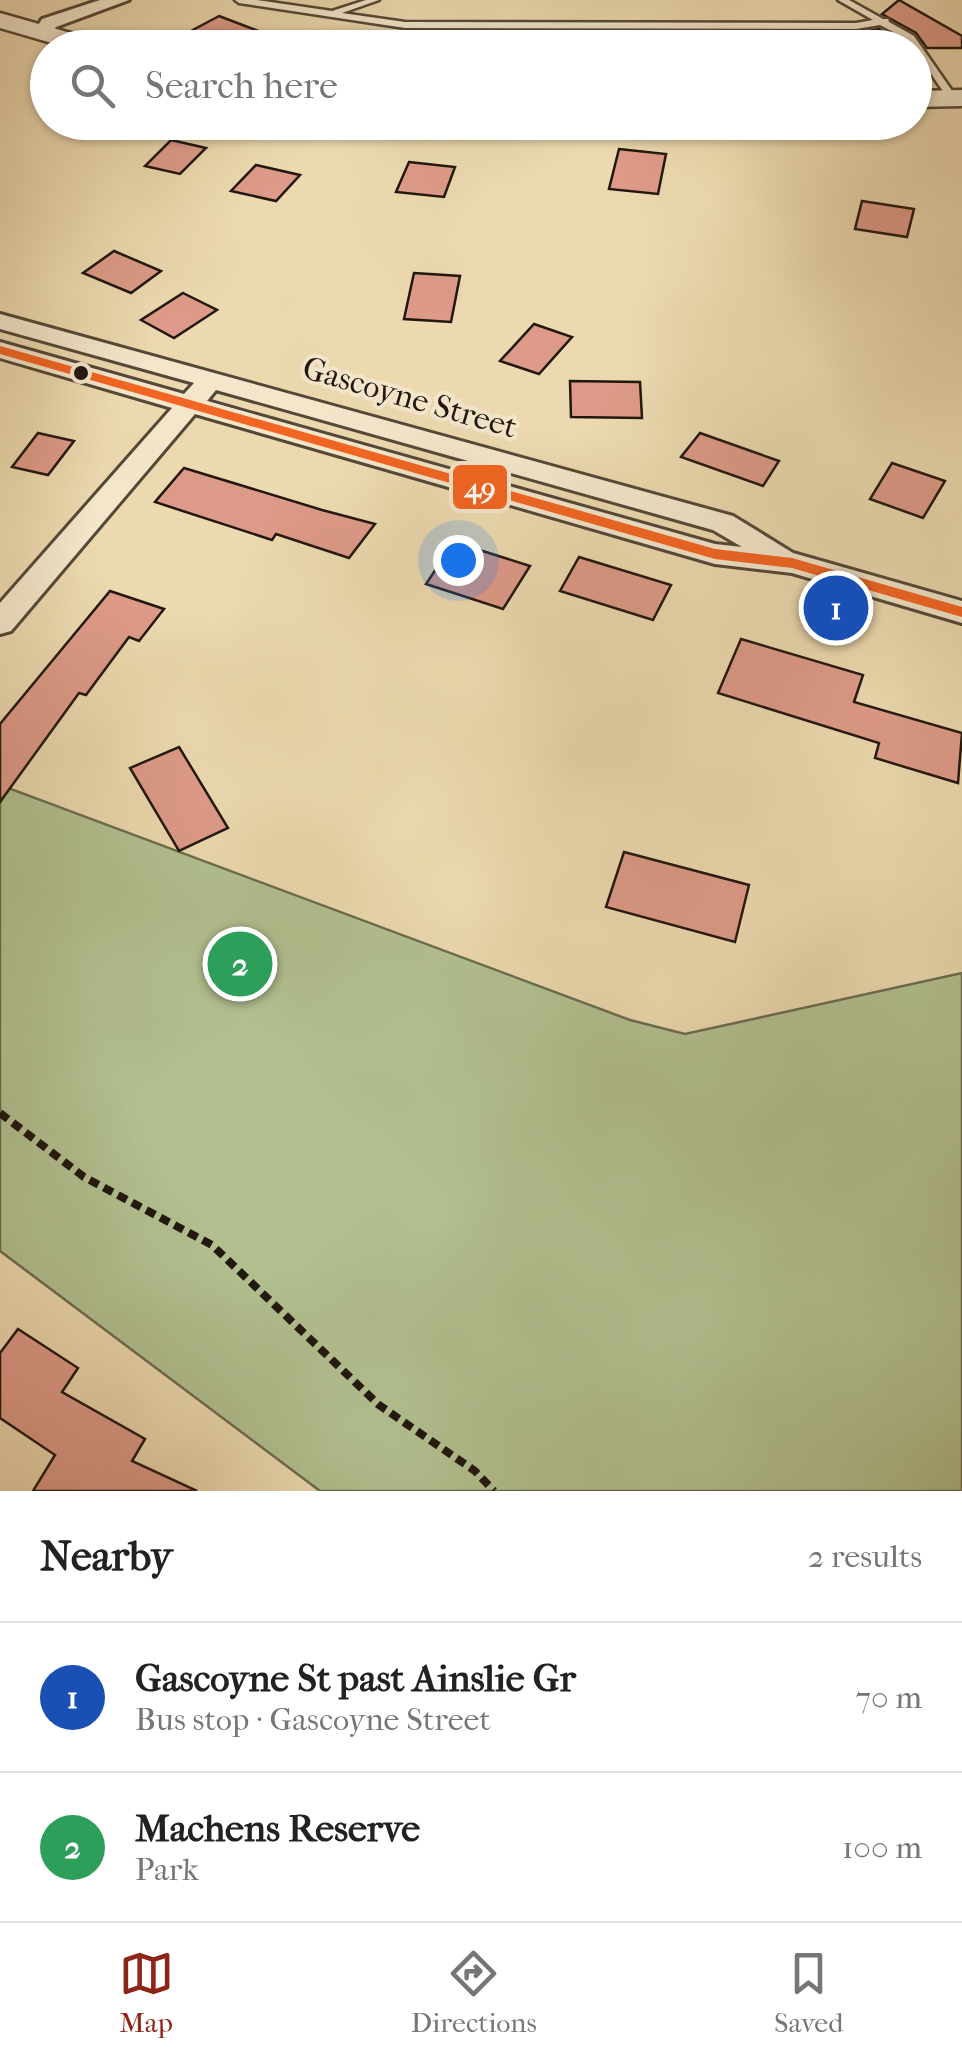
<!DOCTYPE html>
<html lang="en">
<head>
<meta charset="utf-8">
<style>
  :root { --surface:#fff; --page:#f2f2f2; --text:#222; --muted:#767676; --line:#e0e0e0; --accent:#8f2418 }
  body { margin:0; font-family:"IM FELL French Canon",serif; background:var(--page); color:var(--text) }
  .you { position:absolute; left:458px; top:560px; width:35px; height:35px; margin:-25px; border:8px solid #fff; border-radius:50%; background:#1a73e8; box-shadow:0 0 0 15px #1a73e833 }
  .badge { display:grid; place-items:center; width:65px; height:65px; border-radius:50%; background:var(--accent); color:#fff; font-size:32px; font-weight:700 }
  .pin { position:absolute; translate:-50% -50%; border:5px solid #fff; box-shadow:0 2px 10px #0006 }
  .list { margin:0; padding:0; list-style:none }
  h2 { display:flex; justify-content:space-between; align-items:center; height:130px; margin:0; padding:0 40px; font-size:42px }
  h2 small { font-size:32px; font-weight:400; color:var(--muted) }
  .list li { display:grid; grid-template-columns:65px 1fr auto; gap:30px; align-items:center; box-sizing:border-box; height:150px; padding:0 40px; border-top:2px solid var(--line) }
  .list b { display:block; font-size:38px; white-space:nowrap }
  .list p { margin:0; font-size:32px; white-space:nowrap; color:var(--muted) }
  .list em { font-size:32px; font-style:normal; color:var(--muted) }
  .icon { flex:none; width:55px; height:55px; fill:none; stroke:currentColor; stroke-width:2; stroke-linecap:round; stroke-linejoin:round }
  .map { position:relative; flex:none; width:962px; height:1491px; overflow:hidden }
  .search { position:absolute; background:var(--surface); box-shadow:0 2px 8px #0004; left:30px; right:30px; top:30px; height:110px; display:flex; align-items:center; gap:25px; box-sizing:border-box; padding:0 35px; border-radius:55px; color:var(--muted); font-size:38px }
  .sheet { height:430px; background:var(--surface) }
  nav { display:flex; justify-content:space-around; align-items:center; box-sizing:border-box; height:140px; border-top:2px solid var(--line); background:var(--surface); font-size:28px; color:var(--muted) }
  nav a { display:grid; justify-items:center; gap:5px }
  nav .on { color:var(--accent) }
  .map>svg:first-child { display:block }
  .green { fill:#b2c090; stroke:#6a6c50; stroke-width:2.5 }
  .building { fill:#dd9a88; stroke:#21170f; stroke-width:2.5 }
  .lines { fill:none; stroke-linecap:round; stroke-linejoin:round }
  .service-casing { stroke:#544837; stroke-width:5 }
  .minor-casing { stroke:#544837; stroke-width:6 }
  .tertiary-casing { stroke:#544837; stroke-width:5 }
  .path { stroke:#21170f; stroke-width:8; stroke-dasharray:10 6; stroke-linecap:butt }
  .service { fill:#f3e6cb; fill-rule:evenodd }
  .minor { fill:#f3e6cb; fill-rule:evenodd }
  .tertiary { fill:#f3e6cb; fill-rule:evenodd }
  .bus-1-casing { stroke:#f3e6cb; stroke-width:7 }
  .bus-1 { fill:#f26522; fill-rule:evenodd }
  .bus-dot { fill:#21170f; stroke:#f3e6cb; stroke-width:4 }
  .labels { text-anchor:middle; stroke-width:8; stroke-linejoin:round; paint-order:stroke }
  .street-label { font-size:32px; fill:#21170f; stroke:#f3e6cb }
  .line-badge { stroke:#f3e6cb; stroke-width:4 }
  .badge-label { font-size:28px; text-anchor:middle; font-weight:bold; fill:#fff }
</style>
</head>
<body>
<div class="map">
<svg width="962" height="1491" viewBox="0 0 962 1491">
  <rect width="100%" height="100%" fill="#ecd9af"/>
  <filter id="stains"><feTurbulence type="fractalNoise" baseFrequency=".002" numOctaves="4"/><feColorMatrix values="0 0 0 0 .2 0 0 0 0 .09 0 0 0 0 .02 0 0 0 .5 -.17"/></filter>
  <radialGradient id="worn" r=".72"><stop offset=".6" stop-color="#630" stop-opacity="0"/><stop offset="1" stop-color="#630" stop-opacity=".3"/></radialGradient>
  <polygon class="green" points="0,785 630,1020 685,1034 962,973 962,1491 320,1491 0,1251"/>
  <g class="building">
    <polygon points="899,0 962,36 962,48 927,48 916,33 882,14"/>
    <polygon points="219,16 295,45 295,48 159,48"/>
    <polygon points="879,29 909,48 838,48 857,33"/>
    <polygon points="171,140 206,148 180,174 145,166"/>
    <polygon points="619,149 666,154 658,194 609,189"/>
    <polygon points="409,162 455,167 444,197 396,192"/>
    <polygon points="256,165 300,175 276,201 231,191"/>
    <polygon points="862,201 914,209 907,237 855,229"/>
    <polygon points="114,251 161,271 131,293 83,273"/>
    <polygon points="414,273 460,276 451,322 404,319"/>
    <polygon points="183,293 217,310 174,338 141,320"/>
    <polygon points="534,324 572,337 539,374 500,361"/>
    <polygon points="570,381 640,382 642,418 571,417"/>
    <polygon points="38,433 74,441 48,475 12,467"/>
    <polygon points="700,433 779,461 763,486 681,457"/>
    <polygon points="892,463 945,481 923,518 870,499"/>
    <polygon points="184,468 322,510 375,524 349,558 276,534 272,540 155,502"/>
    <polygon points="454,542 530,566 503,609 426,584"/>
    <polygon points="579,557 671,585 653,620 560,591"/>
    <polygon points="110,591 164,609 139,641 129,637 86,695 79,693 0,802 0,724"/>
    <polygon points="741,639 863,675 854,702 962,733 958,783 875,758 879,743 718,693"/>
    <polygon points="179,747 228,828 179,851 130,768"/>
    <polygon points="624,852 749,885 735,942 606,907"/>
    <polygon points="18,1329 78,1368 62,1392 145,1439 132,1461 197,1491 33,1491 55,1455 0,1418 0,1353"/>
  </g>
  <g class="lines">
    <defs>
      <polygon id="service" points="235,0 257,0 332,11 366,0 379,0 342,13 405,22 856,23 873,20 838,0 849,0 883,19 888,19 889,22 914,36 957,98 949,100 908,40 880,25 856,29 405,28 239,3"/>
      <g id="minor">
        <polygon points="100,0 129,0 56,27 50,37 43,39 33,33 42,19"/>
        <path d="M0,314l733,202 60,37 169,48v22l-170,-50 -77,-9 -520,-150 -184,217 -11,3v-31l172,-195 -172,-50v-16l184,52 10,-11 -194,-54zM216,390l497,140 29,17 -27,-3 -508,-143z"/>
      </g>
      <g id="tertiary">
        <polygon points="0,13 106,43 109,48 69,48 0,28"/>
        <polygon points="962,90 962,106 914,107 914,91"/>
      </g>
    </defs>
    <use href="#service" class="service-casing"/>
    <use href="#minor" class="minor-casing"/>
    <use href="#tertiary" class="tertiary-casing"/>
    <polyline class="path" points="0,1113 84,1177 212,1245 379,1405 475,1471 494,1491"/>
    <use href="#service" class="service"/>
    <use href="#minor" class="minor"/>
    <use href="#tertiary" class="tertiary"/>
    <defs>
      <polygon id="bus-1" points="0,346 715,549 792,558 962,607 962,617 792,568 715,559 0,354"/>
    </defs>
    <use href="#bus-1" class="bus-1-casing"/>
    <use href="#bus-1" class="bus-1"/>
  </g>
  <circle class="bus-dot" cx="81" cy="373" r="9"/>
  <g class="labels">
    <g class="street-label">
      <text transform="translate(410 397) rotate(16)" y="11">Gascoyne Street</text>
    </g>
  </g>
  <rect class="line-badge" x="451" y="463" width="58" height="48" rx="10" fill="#f26522"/>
  <g class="badge-label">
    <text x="480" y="497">49</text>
  </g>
  <rect width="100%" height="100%" filter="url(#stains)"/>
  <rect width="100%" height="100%" fill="url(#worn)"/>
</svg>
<div class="you"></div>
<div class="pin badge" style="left:836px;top:608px;background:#1a4fb4">1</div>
<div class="pin badge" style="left:240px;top:964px;background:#2e9e5b">2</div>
<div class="search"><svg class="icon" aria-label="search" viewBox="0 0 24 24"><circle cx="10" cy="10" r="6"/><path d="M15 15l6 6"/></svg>Search here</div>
</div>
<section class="sheet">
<h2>Nearby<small>2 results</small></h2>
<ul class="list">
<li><span class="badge" style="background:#1a4fb4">1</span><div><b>Gascoyne St past Ainslie Gr</b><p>Bus stop · Gascoyne Street</p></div><em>70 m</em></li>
<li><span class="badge" style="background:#2e9e5b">2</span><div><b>Machens Reserve</b><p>Park</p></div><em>100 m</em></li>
</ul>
</section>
<nav>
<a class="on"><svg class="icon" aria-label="map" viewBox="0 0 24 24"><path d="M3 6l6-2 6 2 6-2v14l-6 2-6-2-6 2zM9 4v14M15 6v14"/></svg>Map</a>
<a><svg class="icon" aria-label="directions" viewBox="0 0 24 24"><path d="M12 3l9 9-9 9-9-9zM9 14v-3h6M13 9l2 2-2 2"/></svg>Directions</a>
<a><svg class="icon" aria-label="saved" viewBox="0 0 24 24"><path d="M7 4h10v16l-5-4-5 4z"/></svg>Saved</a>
</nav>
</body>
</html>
